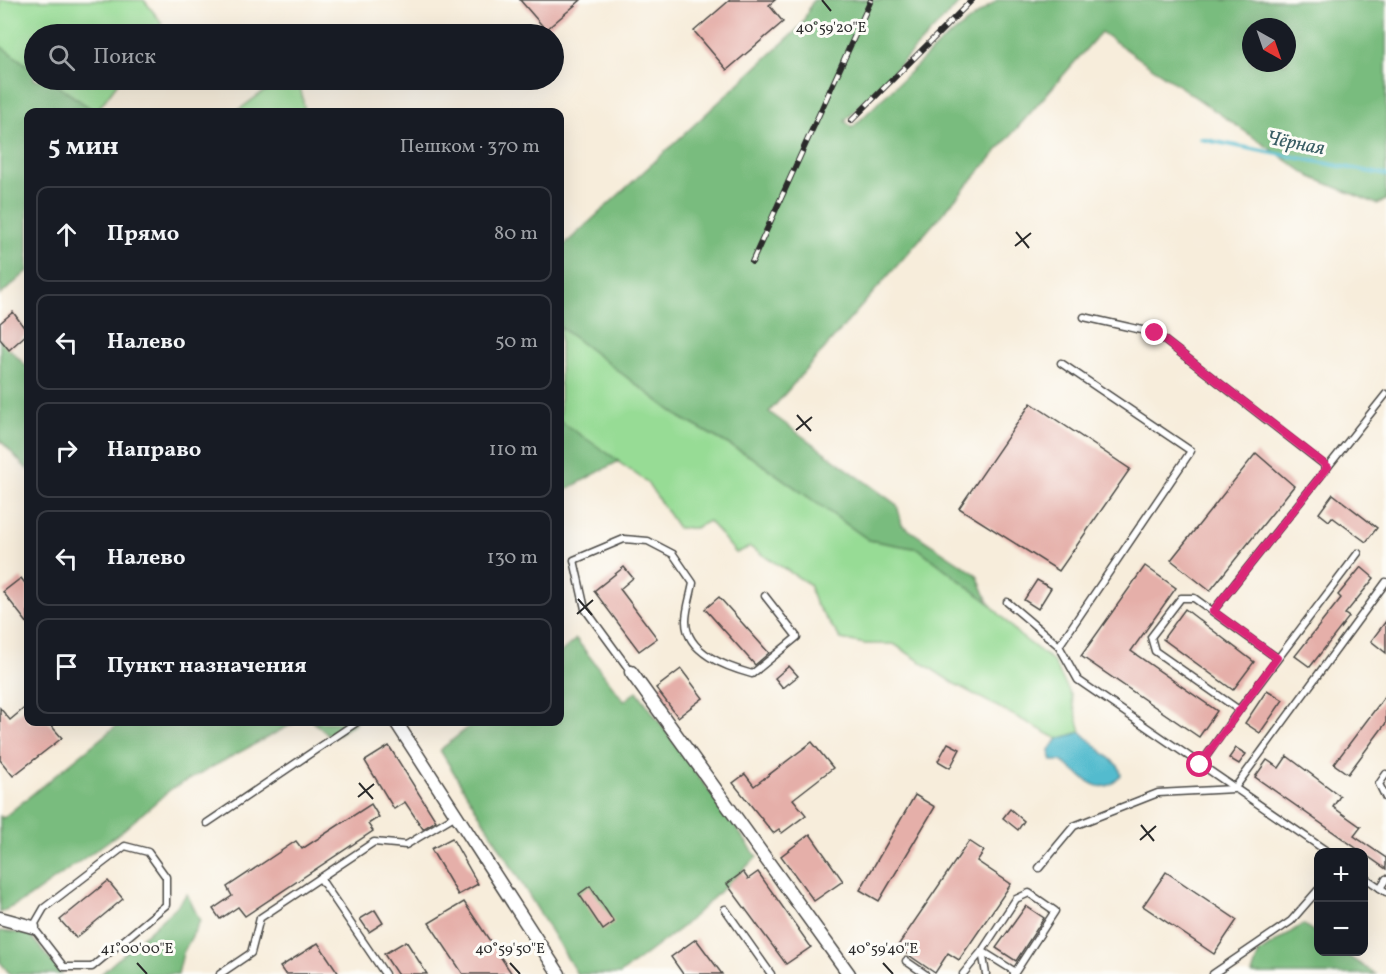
<!DOCTYPE html>
<html lang="ru">
<head>
<meta charset="utf-8">
<style>
  :root { --surface:#171b24; --page:#20242c; --text:#f1f3f6; --muted:#9ea1a6; --line:#363941 }
  body { margin:0; font-family:Vollkorn,serif; background:var(--page); color:var(--text) }
  .controls { position:absolute; right:18px; bottom:18px; display:grid; overflow:hidden; border-radius:12px; box-shadow:0 6px 24px #0002 }
  .controls button { width:54px; height:54px; display:grid; place-items:center; padding:0; border:0; border-bottom:2px solid var(--line); background:var(--surface); color:var(--text); font:30px sans-serif }
  .compass { position:absolute; left:1242px; top:18px; width:54px; height:54px; border-radius:50%; background:var(--surface); box-shadow:0 6px 24px #0002; rotate:140deg }
  .stop { position:absolute; width:18px; height:18px; margin:-14px; border:4px solid #db2777; border-radius:50%; background:#fff }
  .stop.end { background:#db2777; border-color:#fff; box-shadow:0 2px 6px #0008 }
  .list { margin:0; padding:0; list-style:none }
  h2 { display:flex; justify-content:space-between; align-items:center; height:78px; margin:0; padding:0 24px; font-size:26px }
  h2 small { font-size:20px; font-weight:400; color:var(--muted) }
  .list li { display:grid; grid-template-columns:39px 1fr auto; gap:18px; align-items:center; box-sizing:border-box; height:96px; margin:0 12px 12px; padding:0 12px; border:2px solid var(--line); border-radius:12px }
  .list b { display:block; font-size:22px; white-space:nowrap }
  .list em { font-size:20px; font-style:normal; color:var(--muted) }
  .icon { flex:none; width:33px; height:33px; fill:none; stroke:currentColor; stroke-width:2; stroke-linecap:round; stroke-linejoin:round }
  .map { position:relative; flex:none; width:1386px; height:974px; overflow:hidden }
  .search { position:absolute; background:var(--surface); box-shadow:0 6px 24px #0002; left:24px; top:24px; width:540px; height:66px; display:flex; align-items:center; gap:15px; box-sizing:border-box; padding:0 21px; border-radius:33px; color:var(--muted); font-size:22px }
  .panel { position:absolute; background:var(--surface); box-shadow:0 6px 24px #0002; left:24px; top:108px; width:540px; height:618px; border-radius:12px }
  .map>svg:first-child { display:block }
  .green { fill:#97dc95; stroke:#618460; stroke-width:1.5 }
  .forest { fill:#79bc7e; stroke:#527454; stroke-width:1.5; fill-rule:evenodd }
  .water { fill:#52bbce; stroke:#3e737c; stroke-width:1.5 }
  .lines { fill:none; stroke-linecap:round; stroke-linejoin:round }
  .stream { stroke:#52bbce; stroke-width:4 }
  .building { fill:#e5afa9 }
  .lane-casing { stroke:#4a4845; stroke-width:9 }
  .street-casing { stroke:#4a4845; stroke-width:15 }
  .lane { stroke:#fff; stroke-width:6 }
  .street { stroke:#fff; stroke-width:12 }
  .rail-casing { stroke:#2b2b2b; stroke-width:6 }
  .rail { stroke:#fdfcf7; stroke-width:4; stroke-dasharray:11; stroke-linecap:butt }
  .route { stroke:#db2777; stroke-width:8 }
  .ticks { fill:none; stroke:#2b2b2b; stroke-width:2 }
  .labels { text-anchor:middle; stroke-width:6; stroke-linejoin:round; paint-order:stroke }
  .water-label { font-size:20px; font-style:italic; fill:#395d64; stroke:#fdfcf7 }
  .ticks-label { font-size:15px; text-anchor:middle; fill:#2b2b2b; stroke:#fdfcf7; stroke-width:6; stroke-linejoin:round; paint-order:stroke }
</style>
</head>
<body>
<div class="map">
<svg width="1386" height="974" viewBox="0 0 1386 974">
  <rect width="100%" height="100%" fill="#fdfcf7"/>
  <filter id="ink" filterUnits="userSpaceOnUse"><feTurbulence type="fractalNoise" baseFrequency=".0167" numOctaves="2"/><feDisplacementMap in="SourceGraphic" scale="12" xChannelSelector="R" yChannelSelector="G"/><feConvolveMatrix kernelMatrix="1 2 1 2 8 2 1 2 1" color-interpolation-filters="sRGB"/></filter>
  <filter id="wash" filterUnits="userSpaceOnUse"><feTurbulence type="fractalNoise" baseFrequency=".008" numOctaves="4" result="noise"/><feDisplacementMap in="SourceGraphic" scale="24" xChannelSelector="R" yChannelSelector="G"/><feGaussianBlur stdDeviation="1.35" result="paint"/><feColorMatrix in="noise" values="0 0 0 0 0 0 0 0 0 0 0 0 0 0 0 0 0 1.4 0 .05"/><feComposite in="paint" operator="in"/></filter>
  <g filter="url(#wash)">
    <rect width="100%" height="100%" fill="#f7eddb"/>
    <g class="green">
      <polygon points="0,0 144,0 162,23 153,34 34,34 34,70 0,46"/>
      <polygon points="49,80 120,80 96,112"/>
      <polygon points="299,80 305,112 236,112 263,92"/>
      <polygon points="560,327 681,418 753,458 869,540 919,549 988,602 1019,635 1052,660 1071,695 1081,732 1058,739 953,683 894,644 865,644 841,639 815,603 809,584 750,547 736,553 709,521 695,528 678,528 647,482 560,421"/>
    </g>
    <g class="forest">
      <path d="M813,0h149l-117,121 7,7 87,-84 58,-44h389v200l-9,4 -66,-27 -210,-145 -332,380 128,93 5,20 75,50 11,27 -69,-53 -50,-9 -116,-82 -72,-40 -121,-91v-78l241,-223zM1251,27h36v36h-36z"/>
      <polygon points="0,46 34,70 34,80 49,80 96,112 28,112 28,271 0,295"/>
      <polygon points="0,339 28,368 28,470 0,440"/>
      <polygon points="560,421 619,461 560,493"/>
      <polygon points="576,639 624,701 637,691 757,857 682,927 620,974 577,974 440,750 475,722 560,722 560,653"/>
      <polygon points="121,722 296,722 171,789 121,832 28,898 0,913 0,816 3,818"/>
      <polygon points="313,722 357,722 332,738"/>
      <polygon points="187,894 200,921 183,953 178,974 101,974 176,907"/>
      <polygon points="1303,924 1318,935 1318,952 1342,952 1375,974 1252,974 1259,953"/>
      <polygon points="0,931 29,934 62,974 10,974 0,962"/>
    </g>
    <path class="water" d="M1081,732l38,35 2,8c-21,28 -41,-2 -60,-14h-9l-3,-11 9,-11z"/>
    <g class="lines">
      <polyline class="stream" points="1201,139 1386,175"/>
    </g>
    <g id="blocks">
      <g class="building">
        <polygon points="520,0 581,0 546,30"/>
        <polygon points="730,0 775,0 769,5 783,22 727,70 694,31"/>
        <polygon points="13,312 28,333 9,350 0,339 0,323"/>
        <polygon points="1031,403 1130,469 1059,571 959,508"/>
        <polygon points="1256,453 1294,486 1210,591 1171,560"/>
        <polygon points="1333,494 1377,528 1366,542 1332,517 1329,521 1319,513"/>
        <polygon points="1145,566 1176,588 1131,651 1217,711 1199,737 1081,656"/>
        <polygon points="624,567 633,578 620,589 657,638 639,651 594,591"/>
        <polygon points="1361,567 1374,578 1345,614 1349,617 1310,667 1295,656 1341,598 1338,595"/>
        <polygon points="21,578 28,587 28,624 3,592"/>
        <polygon points="1037,580 1051,588 1038,609 1024,600"/>
        <polygon points="719,597 769,653 755,665 705,609"/>
        <polygon points="1185,609 1254,662 1233,690 1163,639"/>
        <polygon points="1386,621 1386,653 1371,641"/>
        <polygon points="789,666 798,676 783,688 775,678"/>
        <polygon points="681,669 703,698 678,717 656,688"/>
        <polygon points="1267,690 1283,700 1260,733 1245,723"/>
        <polygon points="1386,695 1386,723 1348,774 1334,764"/>
        <polygon points="28,705 28,722 48,722 62,738 13,776 0,760 0,708 10,720"/>
        <polygon points="812,742 833,768 793,799 806,815 782,833 779,829 773,833 733,783 745,774 754,786"/>
        <polygon points="948,743 960,749 950,768 938,761"/>
        <polygon points="389,746 436,821 423,829 405,802 394,809 365,761"/>
        <polygon points="1236,748 1246,754 1239,764 1229,758"/>
        <polygon points="1287,756 1340,796 1333,807 1361,827 1354,836 1386,858 1386,869 1255,777 1267,760 1279,768"/>
        <polygon points="915,795 935,807 879,901 860,890"/>
        <polygon points="371,804 379,817 368,824 373,831 245,916 238,907 220,919 213,909 232,896 227,887 296,841 302,849"/>
        <polygon points="1010,809 1024,821 1018,830 1003,818"/>
        <polygon points="810,834 843,881 814,901 781,856"/>
        <polygon points="452,838 478,884 458,895 431,849"/>
        <polygon points="969,841 984,851 977,861 1011,884 959,960 948,953 935,973 897,947"/>
        <polygon points="743,872 748,879 758,872 811,947 786,964 727,884"/>
        <polygon points="1166,872 1237,920 1214,954 1143,906"/>
        <polygon points="108,881 123,899 76,938 60,920"/>
        <polygon points="590,886 614,922 603,930 579,894"/>
        <polygon points="464,902 512,974 463,974 429,923"/>
        <polygon points="1026,906 1044,918 1016,961 996,948"/>
        <polygon points="375,910 383,923 369,932 360,919"/>
        <polygon points="696,939 722,974 683,974 671,957"/>
        <polygon points="406,941 427,974 397,974 384,954"/>
        <polygon points="318,943 339,974 285,974 280,967"/>
      </g>
    </g>
  </g>
  <g filter="url(#ink)">
    <use href="#blocks" fill-opacity="0" stroke="#4a4845" stroke-width="1.5"/>
    <g class="lines">
      <defs>
        <g id="lane">
          <polyline points="1084,317 1155,333 1327,467"/>
          <polyline points="1007,602 1059,646 1078,680 1328,852"/>
          <polyline points="1213,611 1386,394"/>
          <polyline points="1059,646 1191,451 1061,363"/>
          <path d="M631,672l-46,-63 -11,-49 50,-21 24,2 25,13 20,29c-2,12 -7,26 -7,38 0,32 41,46 66,53l45,-37 -32,-41"/>
          <polyline points="1239,710 1358,553"/>
          <polyline points="1200,765 1239,710 1155,651 1151,637 1181,598 1194,598 1277,658"/>
          <polyline points="1386,774 1379,784 1386,798"/>
          <polyline points="207,823 357,722"/>
          <polygon points="125,846 148,852 166,877 166,905 92,967 64,967 33,927 44,908"/>
          <polyline points="1039,868 1074,826 1158,793 1234,789 1386,582"/>
          <polyline points="1364,877 1386,892"/>
          <polyline points="320,878 385,974"/>
          <polyline points="1380,888 1386,879"/>
          <polyline points="725,909 771,974"/>
          <polyline points="906,961 925,974"/>
          <polyline points="220,974 251,953 260,918 374,842 406,845 456,815"/>
          <polyline points="963,974 982,951 1014,971"/>
          <polyline points="986,974 982,951 1016,899 1029,893 1055,911 1014,974"/>
          <polyline points="1213,974 1291,921 1318,890"/>
        </g>
        <g id="street">
          <polyline points="631,672 849,974"/>
          <polyline points="396,722 559,974"/>
          <polyline points="0,918 33,927"/>
        </g>
      </defs>
      <use href="#lane" class="lane-casing"/>
      <use href="#street" class="street-casing"/>
      <use href="#lane" class="lane"/>
      <use href="#street" class="street"/>
      <defs>
        <g id="rail">
          <polyline points="851,121 972,0"/>
          <polyline points="752,262 871,0"/>
        </g>
      </defs>
      <use href="#rail" class="rail-casing"/>
      <use href="#rail" class="rail"/>
    </g>
  </g>
  <g class="lines" filter="url(#ink)">
    <polyline class="route" points="1155,333 1328,467 1213,611 1277,658 1200,765"/>
  </g>
  <path class="ticks" d="M822,0l9,11M1016,232l13,16M1015,246l16,-13M797,415l14,16M796,430l16,-13M578,599l14,16M577,614l16,-14M359,783l14,16M358,797l16,-13M1141,825l13,16M1140,840l16,-14M137,963l10,11M510,963l10,11M883,963l10,11"/>
  <g class="labels">
    <g class="water-label">
      <text transform="translate(1296 142) rotate(11)" y="7">Чёрная</text>
    </g>
  </g>
  <g class="ticks-label">
    <text x="831" y="32">40°59'20"E</text>
    <text x="137" y="953">41°00'00"E</text>
    <text x="510" y="953">40°59'50"E</text>
    <text x="883" y="953">40°59'40"E</text>
  </g>
</svg>
<div class="controls">
<button>+</button>
<button>−</button>
</div>
<svg class="compass" viewBox="-18 -18 36 36"><path d="M0-13l5 13h-10z" fill="#e53935"/><path d="M0 13l5-13h-10z" fill="#9ea1a6"/></svg>
<div class="stop" style="left:1200px;top:765px"></div>
<div class="stop end" style="left:1155px;top:333px"></div>
<div class="search"><svg class="icon" aria-label="search" viewBox="0 0 24 24"><circle cx="10" cy="10" r="6"/><path d="M15 15l6 6"/></svg>Поиск</div>
<section class="panel">
<h2>5 мин<small>Пешком · 370 m</small></h2>
<ul class="list">
<li><svg class="icon" aria-label="ahead" viewBox="0 0 24 24"><path d="M12 20V5M6 11l6-6 6 6"/></svg><div><b>Прямо</b></div><em>80 m</em></li>
<li><svg class="icon" aria-label="left" viewBox="0 0 24 24"><path d="M17 20v-9H6M10 6l-5 5 5 5"/></svg><div><b>Налево</b></div><em>50 m</em></li>
<li><svg class="icon" aria-label="right" viewBox="0 0 24 24"><path d="M7 20v-9h11M14 6l5 5-5 5"/></svg><div><b>Направо</b></div><em>110 m</em></li>
<li><svg class="icon" aria-label="left" viewBox="0 0 24 24"><path d="M17 20v-9H6M10 6l-5 5 5 5"/></svg><div><b>Налево</b></div><em>130 m</em></li>
<li><svg class="icon" aria-label="arrive" viewBox="0 0 24 24"><path d="M6 21V4h12l-3 4 3 4H6"/></svg><div><b>Пункт назначения</b></div></li>
</ul>
</section>
</div>
</body>
</html>
